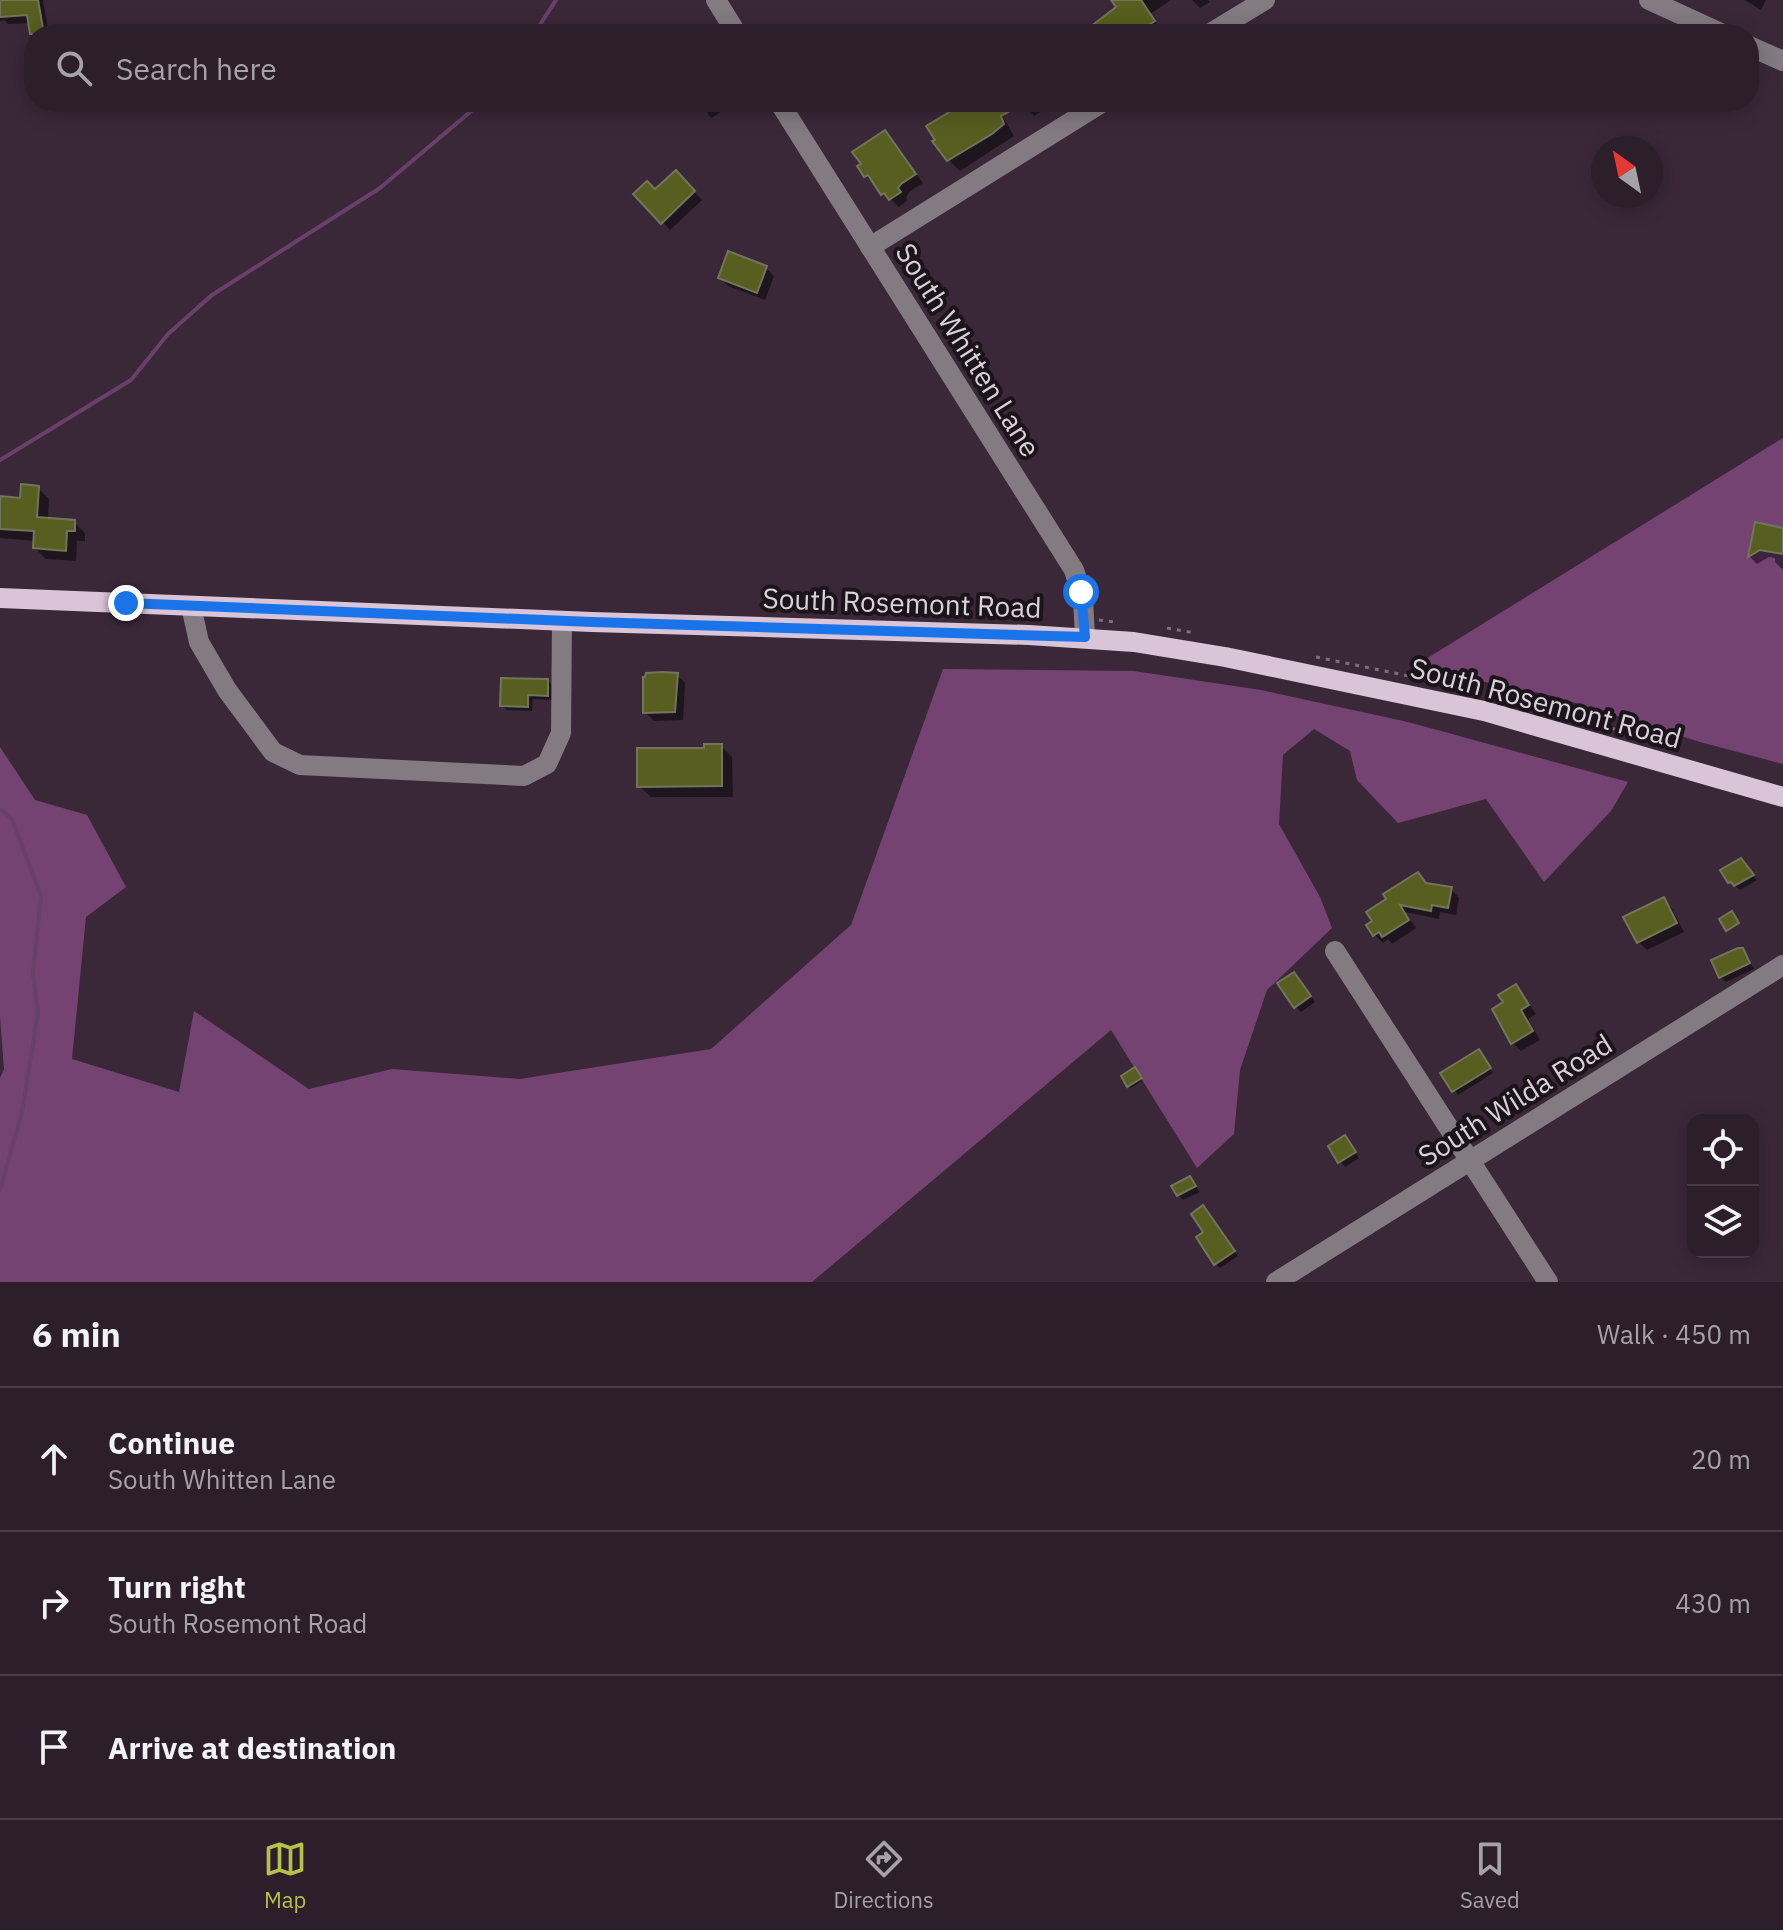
<!DOCTYPE html>
<html lang="en">
<head>
<meta charset="utf-8">
<style>
  :root { --surface:#2c1e2b; --page:#342733; --text:#f1f3f6; --muted:#a6a2a9; --line:#483c47; --accent:#b6c149 }
  body { margin:0; font-family:"IBM Plex Sans",sans-serif; background:var(--page); color:var(--text) }
  .controls { position:absolute; right:24px; bottom:24px; display:grid; overflow:hidden; border-radius:16px; box-shadow:0 4px 20px #0003 }
  .controls button { width:72px; height:72px; display:grid; place-items:center; padding:0; border:0; border-bottom:2px solid var(--line); background:var(--surface); color:var(--text); font:40px sans-serif }
  .compass { position:absolute; left:1591px; top:136px; width:72px; height:72px; border-radius:50%; background:var(--surface); box-shadow:0 4px 20px #0003; rotate:327deg }
  .stop { position:absolute; width:24px; height:24px; margin:-18px; border:6px solid #1a73e8; border-radius:50%; background:#fff }
  .stop.end { background:#1a73e8; border-color:#fff; box-shadow:0 2px 8px #0008 }
  .list { margin:0; padding:0; list-style:none }
  h2 { display:flex; justify-content:space-between; align-items:center; height:104px; margin:0; padding:0 32px; font-size:34px }
  h2 small { font-size:26px; font-weight:400; color:var(--muted) }
  .list li { display:grid; grid-template-columns:52px 1fr auto; gap:24px; align-items:center; box-sizing:border-box; height:144px; padding:0 32px; border-top:2px solid var(--line) }
  .list b { display:block; font-size:30px; white-space:nowrap }
  .list p { margin:0; font-size:26px; white-space:nowrap; color:var(--muted) }
  .list em { font-size:26px; font-style:normal; color:var(--muted) }
  .icon { flex:none; width:44px; height:44px; fill:none; stroke:currentColor; stroke-width:2; stroke-linecap:round; stroke-linejoin:round }
  .map { position:relative; flex:none; width:1783px; height:1282px; overflow:hidden }
  .search { position:absolute; background:var(--surface); box-shadow:0 4px 20px #0003; left:24px; right:24px; top:24px; height:88px; display:flex; align-items:center; gap:20px; box-sizing:border-box; padding:0 28px; border-radius:32px; color:var(--muted); font-size:30px }
  .sheet { height:536px; background:var(--surface) }
  nav { display:flex; justify-content:space-around; align-items:center; box-sizing:border-box; height:112px; border-top:2px solid var(--line); background:var(--surface); font-size:22px; color:var(--muted) }
  nav a { display:grid; justify-items:center; gap:4px }
  nav .on { color:var(--accent) }
  .map>svg:first-child { display:block }
  .green { fill:#744372 }
  .shadow { fill:#0007 }
  .lines { fill:none; stroke-linecap:round; stroke-linejoin:round }
  .stream { stroke:#694069; stroke-width:4 }
  .building { fill:#585e1f; stroke:#71755b; stroke-width:2 }
  .path { stroke:#7e6f7d; stroke-width:3; stroke-dasharray:4 6; stroke-linecap:butt }
  .minor { stroke:#837a82; stroke-width:20 }
  .major { stroke:#d9c5d7; stroke-width:20 }
  .route { stroke:#1a73e8; stroke-width:10 }
  .labels { text-anchor:middle; stroke-width:8; stroke-linejoin:round; paint-order:stroke }
  .street-label { font-size:28px; fill:#dcd0db; stroke:#1c141b }
</style>
</head>
<body>
<div class="map">
<svg width="1783" height="1282" viewBox="0 0 1783 1282">
  <rect width="100%" height="100%" fill="#3a2839"/>
  <g class="green">
    <polygon points="1783,438 1783,764 1700,742 1553,696 1413,667"/>
    <polygon points="943,669 1134,671 1261,690 1408,722 1628,782 1611,811 1544,882 1486,799 1398,823 1357,780 1350,751 1314,729 1283,755 1279,824 1320,897 1332,928 1267,990 1240,1070 1234,1134 1197,1168 1111,1030 812,1282 0,1282 0,1078 4,1069 0,1017 0,747 35,800 87,815 126,887 86,917 72,1059 179,1092 194,1011 309,1089 392,1069 520,1079 711,1049 851,925"/>
  </g>
  <g class="shadow">
    <polygon points="0,0 43,0 49,34 34,34 34,38 30,23 8,24 4,20 0,21"/>
    <polygon points="1113,0 1171,0 1150,14 1160,29 1152,34 1097,34 1119,8"/>
    <polygon points="1192,0 1208,0 1210,2 1200,8"/>
    <polygon points="1745,0 1766,0 1761,10"/>
    <polygon points="1049,29 1054,34 1040,34"/>
    <polygon points="700,102 731,102 733,105 711,118"/>
    <polygon points="954,102 994,102 1014,136 960,171 949,160 958,108"/>
    <polygon points="1023,102 1056,102 1034,116"/>
    <polygon points="893,141 923,183 909,192 906,198 907,201 899,207 866,176"/>
    <polygon points="676,172 702,200 670,230 636,194 655,192"/>
    <polygon points="766,268 774,276 765,300 728,286 720,277"/>
    <polygon points="38,488 49,499 48,519 74,522 85,533 85,541 77,541 76,561 46,559 35,548 35,541 0,538 0,498 22,500"/>
    <polygon points="1756,525 1783,530 1783,570 1775,562 1775,558 1769,557 1757,564 1750,557"/>
    <polygon points="677,675 685,683 683,720 654,721 645,712"/>
    <polygon points="548,681 553,686 553,700 533,699 532,711 507,710 502,705"/>
    <polygon points="721,746 732,757 733,797 651,797 639,786"/>
    <polygon points="1745,866 1757,880 1740,890 1730,882"/>
    <polygon points="1418,874 1428,885 1451,889 1459,898 1456,915 1440,912 1439,919 1405,912 1416,928 1392,944 1388,939 1383,943 1374,934 1375,921 1389,899"/>
    <polygon points="1663,899 1671,907 1684,932 1647,950 1638,942"/>
    <polygon points="1743,950 1754,969 1726,982 1720,977"/>
    <polygon points="1299,979 1315,1002 1301,1012 1296,1007"/>
    <polygon points="1516,986 1536,1014 1528,1019 1540,1040 1521,1051 1513,1043 1505,1003"/>
    <polygon points="1482,1055 1493,1073 1458,1095 1443,1074"/>
    <polygon points="1137,1072 1142,1081 1131,1088 1129,1086"/>
    <polygon points="1345,1137 1359,1158 1345,1167 1340,1161"/>
    <polygon points="1190,1178 1200,1192 1183,1200 1178,1195"/>
    <polygon points="1207,1212 1238,1256 1220,1268 1216,1264 1206,1232"/>
  </g>
  <g class="lines">
    <g class="stream">
      <polyline points="534,34 556,0"/>
      <polyline points="0,460 131,380 168,334 212,295 380,188 482,102"/>
      <polyline points="0,809 12,819 41,896 33,973 38,1013 22,1112 0,1190"/>
    </g>
  </g>
  <g class="building">
    <polygon points="0,0 38,0 44,34 30,34 27,15 0,17"/>
    <polygon points="1111,0 1141,0 1155,21 1135,34 1081,34 1116,7"/>
    <polygon points="952,102 1026,102 1001,116 1004,124 992,134 947,161 932,141 935,140 926,126 956,108"/>
    <polygon points="885,130 916,174 901,184 898,188 901,192 889,200 884,193 881,195 868,175 864,177 857,166 861,164 852,152"/>
    <polygon points="676,170 695,191 661,224 633,194 647,181 655,189"/>
    <polygon points="728,251 767,266 757,293 718,278"/>
    <polygon points="21,484 39,486 37,517 75,520 75,531 67,531 66,551 33,548 34,531 0,529 0,496 20,498"/>
    <polygon points="1755,522 1783,528 1783,554 1760,550 1748,557"/>
    <polygon points="663,672 678,673 675,712 643,713 643,677 645,677 646,673"/>
    <polygon points="501,678 548,679 548,696 528,695 528,707 500,706"/>
    <polygon points="704,744 722,744 722,786 637,787 637,748 704,748"/>
    <polygon points="1741,858 1754,875 1734,886 1731,882 1728,883 1720,870"/>
    <polygon points="1418,872 1426,883 1452,887 1448,908 1432,905 1431,911 1400,905 1409,920 1382,937 1379,932 1373,936 1366,925 1372,921 1366,912 1386,899 1383,894"/>
    <polygon points="1664,897 1677,923 1637,943 1623,917"/>
    <polygon points="1732,911 1739,923 1726,931 1719,919"/>
    <polygon points="1738,948 1743,948 1750,963 1719,978 1711,960"/>
    <polygon points="1294,972 1311,996 1294,1008 1277,983"/>
    <polygon points="1516,984 1529,1005 1521,1010 1533,1031 1511,1044 1492,1009 1503,1002 1498,995"/>
    <polygon points="1479,1049 1491,1068 1452,1092 1440,1073"/>
    <polygon points="1135,1067 1142,1078 1127,1087 1121,1076"/>
    <polygon points="1345,1135 1356,1152 1338,1163 1328,1146"/>
    <polygon points="1190,1176 1196,1186 1177,1196 1171,1186"/>
    <polygon points="1203,1205 1235,1251 1214,1265 1196,1237 1203,1232 1191,1214"/>
  </g>
  <g class="lines">
    <g class="path">
      <polyline points="1099,620 1115,622"/>
      <polyline points="1167,628 1195,633"/>
      <polyline points="1316,657 1414,677"/>
      <polyline points="1534,706 1635,735"/>
    </g>
    <g class="minor">
      <polyline points="716,0 737,34"/>
      <polyline points="1649,0 1723,34"/>
      <polyline points="1209,34 1265,0"/>
      <polyline points="1749,46 1783,61"/>
      <polyline points="779,102 1074,570 1083,599 1085,637"/>
      <polyline points="870,247 1103,102"/>
      <polyline points="191,606 199,642 227,690 273,752 300,765 524,776 547,764 561,733 562,621"/>
      <polyline points="1335,951 1548,1282"/>
      <polyline points="1276,1282 1783,965"/>
    </g>
    <polyline class="major" points="0,598 592,622 1029,635 1134,642 1225,657 1484,711 1783,797"/>
  </g>
  <g class="lines">
    <polyline class="route" points="126,603 592,622 1085,637 1081,592"/>
  </g>
  <g class="labels">
    <g class="street-label">
      <text transform="translate(968 350) rotate(58)" y="10">South Whitten Lane</text>
      <text transform="translate(902 603) rotate(2)" y="10">South Rosemont Road</text>
      <text transform="translate(1546 703) rotate(15)" y="10">South Rosemont Road</text>
      <text transform="translate(1515 1100) rotate(-32)" y="10">South Wilda Road</text>
    </g>
  </g>
</svg>
<div class="controls">
<button><svg class="icon" aria-label="locate" viewBox="0 0 24 24"><circle cx="12" cy="12" r="6"/><path d="M12 2v4M12 18v4M2 12h4M18 12h4"/></svg></button>
<button><svg class="icon" aria-label="layers" viewBox="0 0 24 24"><path d="M12 4l9 5-9 5-9-5zM3 14l9 5 9-5"/></svg></button>
</div>
<svg class="compass" viewBox="-18 -18 36 36"><path d="M0-13l5 13h-10z" fill="#e53935"/><path d="M0 13l5-13h-10z" fill="#a6a2a9"/></svg>
<div class="stop" style="left:1081px;top:592px"></div>
<div class="stop end" style="left:126px;top:603px"></div>
<div class="search"><svg class="icon" aria-label="search" viewBox="0 0 24 24"><circle cx="10" cy="10" r="6"/><path d="M15 15l6 6"/></svg>Search here</div>
</div>
<section class="sheet">
<h2>6 min<small>Walk · 450 m</small></h2>
<ul class="list">
<li><svg class="icon" aria-label="ahead" viewBox="0 0 24 24"><path d="M12 20V5M6 11l6-6 6 6"/></svg><div><b>Continue</b><p>South Whitten Lane</p></div><em>20 m</em></li>
<li><svg class="icon" aria-label="right" viewBox="0 0 24 24"><path d="M7 20v-9h11M14 6l5 5-5 5"/></svg><div><b>Turn right</b><p>South Rosemont Road</p></div><em>430 m</em></li>
<li><svg class="icon" aria-label="arrive" viewBox="0 0 24 24"><path d="M6 21V4h12l-3 4 3 4H6"/></svg><div><b>Arrive at destination</b></div></li>
</ul>
</section>
<nav>
<a class="on"><svg class="icon" aria-label="map" viewBox="0 0 24 24"><path d="M3 6l6-2 6 2 6-2v14l-6 2-6-2-6 2zM9 4v14M15 6v14"/></svg>Map</a>
<a><svg class="icon" aria-label="directions" viewBox="0 0 24 24"><path d="M12 3l9 9-9 9-9-9zM9 14v-3h6M13 9l2 2-2 2"/></svg>Directions</a>
<a><svg class="icon" aria-label="saved" viewBox="0 0 24 24"><path d="M7 4h10v16l-5-4-5 4z"/></svg>Saved</a>
</nav>
</body>
</html>
